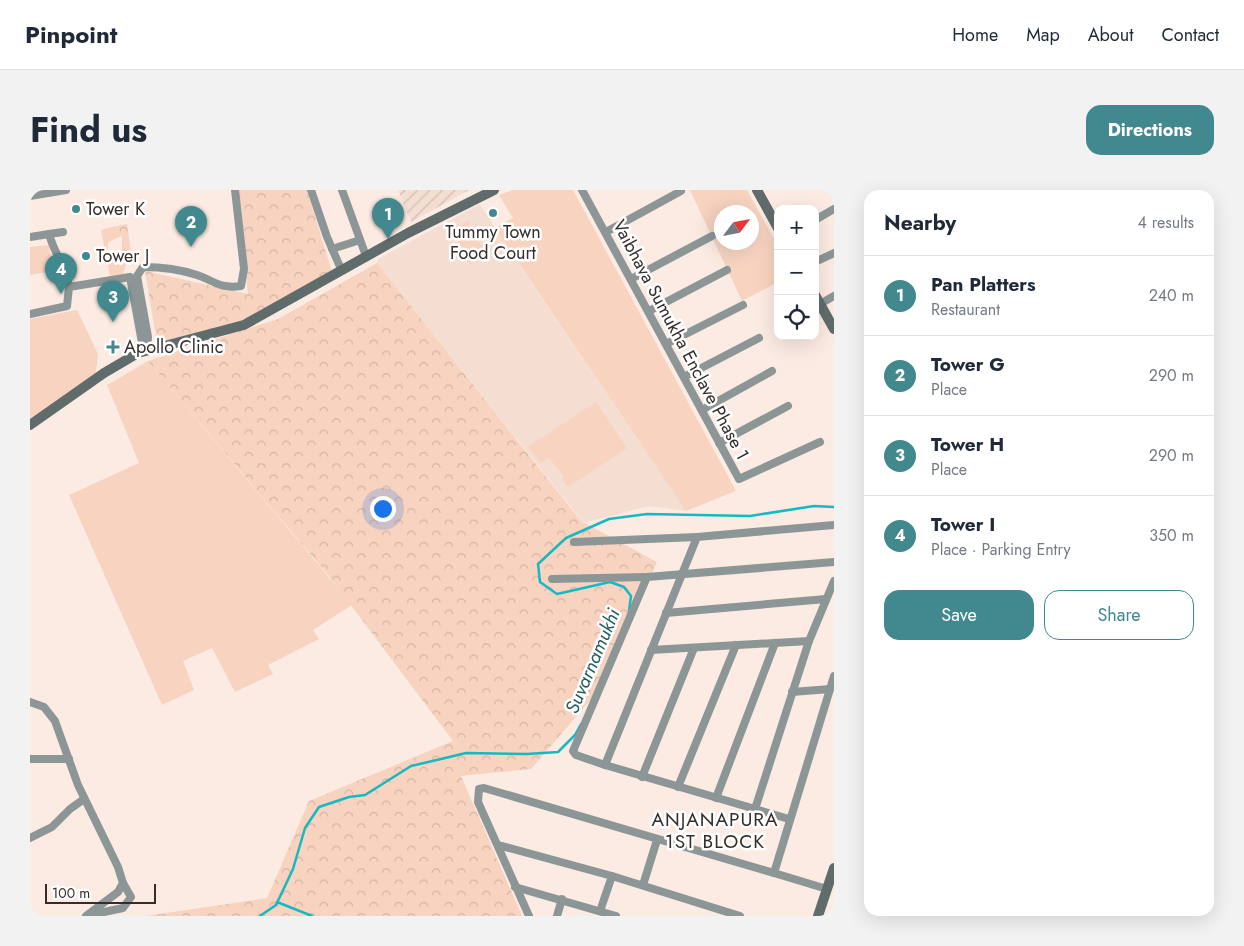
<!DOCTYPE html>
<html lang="en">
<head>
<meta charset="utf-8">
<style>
  :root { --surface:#fff; --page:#f2f2f3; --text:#1f2937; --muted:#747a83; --line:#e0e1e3; --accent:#41898e }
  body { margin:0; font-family:Jost,sans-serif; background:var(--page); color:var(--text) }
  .controls { position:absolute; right:15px; top:15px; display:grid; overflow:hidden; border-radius:10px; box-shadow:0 5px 20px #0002 }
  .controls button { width:45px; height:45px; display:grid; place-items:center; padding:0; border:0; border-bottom:1px solid var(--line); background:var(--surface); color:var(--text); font:25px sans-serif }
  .compass { position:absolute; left:684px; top:15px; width:45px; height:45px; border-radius:50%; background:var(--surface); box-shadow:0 5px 20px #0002; rotate:58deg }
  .scale { position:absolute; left:15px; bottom:12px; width:111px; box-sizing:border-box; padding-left:5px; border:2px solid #342d2a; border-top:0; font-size:14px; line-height:18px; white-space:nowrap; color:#342d2a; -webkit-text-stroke:4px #fff; paint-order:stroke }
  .you { position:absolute; left:352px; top:318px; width:18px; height:18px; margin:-12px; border:4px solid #fff; border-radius:50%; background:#1a73e8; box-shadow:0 0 0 8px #1a73e833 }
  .badge { display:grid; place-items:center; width:32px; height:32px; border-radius:50%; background:var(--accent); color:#fff; font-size:16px; font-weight:700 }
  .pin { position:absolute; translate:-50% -41px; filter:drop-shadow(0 1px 2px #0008) }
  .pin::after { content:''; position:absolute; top:26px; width:18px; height:15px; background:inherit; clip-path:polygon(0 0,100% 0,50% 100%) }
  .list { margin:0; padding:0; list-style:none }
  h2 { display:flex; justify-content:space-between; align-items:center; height:65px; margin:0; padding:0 20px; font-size:21px }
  h2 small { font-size:16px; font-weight:400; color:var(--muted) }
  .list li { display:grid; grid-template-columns:32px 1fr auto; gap:15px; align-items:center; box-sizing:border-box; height:80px; padding:0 20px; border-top:1px solid var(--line) }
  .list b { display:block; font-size:19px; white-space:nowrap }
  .list p { margin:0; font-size:16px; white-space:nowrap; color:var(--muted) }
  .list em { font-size:16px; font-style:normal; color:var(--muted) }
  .actions { display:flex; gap:10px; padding:15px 20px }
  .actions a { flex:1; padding:11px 0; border:1px solid var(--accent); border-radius:15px; text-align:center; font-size:18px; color:var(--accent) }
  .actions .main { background:var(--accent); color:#fff }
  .icon { flex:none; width:28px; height:28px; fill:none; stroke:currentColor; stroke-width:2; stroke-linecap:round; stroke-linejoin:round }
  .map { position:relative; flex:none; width:804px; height:726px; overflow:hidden; border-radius:15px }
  header { display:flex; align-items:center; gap:30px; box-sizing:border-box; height:70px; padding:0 25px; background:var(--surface); border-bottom:1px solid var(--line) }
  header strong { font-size:24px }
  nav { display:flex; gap:28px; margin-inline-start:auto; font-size:18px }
  .intro { display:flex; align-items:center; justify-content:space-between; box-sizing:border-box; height:120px; padding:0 30px }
  h1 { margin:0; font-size:35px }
  .button { padding:12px 22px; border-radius:15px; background:var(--accent); color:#fff; font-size:18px; font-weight:700 }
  main { display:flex; gap:30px; padding:0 30px }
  aside { flex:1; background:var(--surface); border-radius:15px; box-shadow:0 5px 20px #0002 }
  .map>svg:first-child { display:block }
  .built { fill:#f4ddd1 }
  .industrial { fill:url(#industrial-furrows) }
  .grass { fill:#f7d3c0; fill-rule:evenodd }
  .forest { fill:url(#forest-crowns) }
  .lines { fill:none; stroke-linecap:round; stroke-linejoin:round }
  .stream { stroke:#14b9c2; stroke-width:2.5 }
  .street { stroke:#8d9696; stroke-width:8 }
  .secondary { stroke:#606c6c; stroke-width:10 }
  .poi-dot { fill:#41898e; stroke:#fff; stroke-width:2 }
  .labels { text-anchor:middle; stroke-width:5; stroke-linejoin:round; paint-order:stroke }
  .poi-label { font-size:18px; fill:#342d2a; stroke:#fff; text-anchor:start }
  .street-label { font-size:18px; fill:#342d2a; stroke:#fff }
  .water-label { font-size:19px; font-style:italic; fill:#235d61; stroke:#fff }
  .neighbourhood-label { font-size:19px; letter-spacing:1px; fill:#342d2a; stroke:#fff }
</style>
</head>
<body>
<header>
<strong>Pinpoint</strong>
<nav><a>Home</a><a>Map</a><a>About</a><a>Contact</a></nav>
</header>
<div class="intro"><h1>Find us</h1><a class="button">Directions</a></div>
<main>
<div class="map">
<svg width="804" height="726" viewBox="0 0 804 726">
  <defs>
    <pattern id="industrial-furrows" width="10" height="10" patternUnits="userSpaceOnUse" patternTransform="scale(1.25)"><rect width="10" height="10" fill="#f4ddd1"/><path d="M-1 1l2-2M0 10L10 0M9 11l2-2" fill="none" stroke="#d2beb4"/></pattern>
    <pattern id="forest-crowns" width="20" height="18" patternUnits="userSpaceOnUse" patternTransform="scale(1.25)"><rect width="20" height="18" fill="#f7d3c0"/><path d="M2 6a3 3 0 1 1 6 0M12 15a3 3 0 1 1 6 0" fill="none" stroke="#d4b5a5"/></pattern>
  </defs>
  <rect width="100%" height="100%" fill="#fcebe2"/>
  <polygon class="built" points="450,14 492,79 656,321 619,316 556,332 552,331 347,73 348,69"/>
  <polygon class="industrial" points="368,0 439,0 381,32"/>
  <g class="grass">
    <polygon points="483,0 543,0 706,301 656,321 465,38 483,28 469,5"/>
    <path d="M660,0h57l31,56v36l-36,19zM692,22h30v30h-30z"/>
    <polygon points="438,31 456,65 440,74 422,39"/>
    <polygon points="86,36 92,46 78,52 78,63 96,73 93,84 80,87 71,40"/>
    <polygon points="19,55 22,81 0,85 0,57"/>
    <polygon points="47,120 68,164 65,188 0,232 0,129"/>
    <polygon points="118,171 322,415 283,440 289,449 238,475 243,484 205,502 182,458 153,471 164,500 132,515 39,305 109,273 77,195"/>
    <polygon points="566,212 597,258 538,297 532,289 534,287 519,267 511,273 498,257"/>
  </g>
  <g class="forest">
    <polygon points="207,0 277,0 302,82 226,129 130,155 126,147 115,81 218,104"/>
    <polygon points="97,34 102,69 92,62 92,46 86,36"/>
    <polygon points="347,73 551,331 627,372 575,493 501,579 431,586 492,726 116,726 237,708 279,611 423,551 302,390 118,171 248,129"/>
  </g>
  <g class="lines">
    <g class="stream">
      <polyline points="599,421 601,406 594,397 580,392 527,404 510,392 508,374 536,348 579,329 617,324 720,326 784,316 804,317"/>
      <polyline points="247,712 282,726"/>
      <polyline points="230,726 246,715 263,679 275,638 289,617 319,607 335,605 381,576 411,569 436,563 497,564 528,562 545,545 551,534"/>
    </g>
    <g class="street">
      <polyline points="281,0 297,47 311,79"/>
      <polyline points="312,0 336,66"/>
      <polyline points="552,0 709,289 790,252"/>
      <polyline points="0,6 36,0"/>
      <polyline points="785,30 804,19"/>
      <polyline points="576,42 651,1"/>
      <polyline points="19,44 33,42"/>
      <path d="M0,47l19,-3c5,19 17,33 20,53"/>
      <polyline points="302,59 330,50"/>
      <polyline points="785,72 804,63"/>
      <polyline points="601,89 682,46"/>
      <polyline points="790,114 804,106"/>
      <polyline points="619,121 697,80"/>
      <polyline points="0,124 37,116 39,97 100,87 113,158"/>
      <polyline points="636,154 713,115"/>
      <path d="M117,161l1,-14 -11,-61 6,-9c19,0 36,2 54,8 18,6 22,14 44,11l3,-17 -9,-79"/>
      <polyline points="654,187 729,148"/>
      <polyline points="672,220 742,181"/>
      <polyline points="689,253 758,216"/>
      <polyline points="544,352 667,347"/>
      <polyline points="522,389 617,387"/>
      <polyline points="636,423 796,409"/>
      <polyline points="621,460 779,451"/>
      <polyline points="762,502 800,499"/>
      <polyline points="0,512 14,517 25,531 48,595 88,677 93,693 88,702 56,726"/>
      <polyline points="0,569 39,569"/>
      <polyline points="575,575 667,347 804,335"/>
      <polyline points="612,587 664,458"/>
      <polyline points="648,597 706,455"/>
      <polyline points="686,608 745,453"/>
      <polyline points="725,619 779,451 804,391"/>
      <polyline points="759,629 575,575 546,565 543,561 617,387 804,372"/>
      <polyline points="0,648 22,637 40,619 54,609"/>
      <polyline points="468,655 582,686 710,726"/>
      <polyline points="613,695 627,650"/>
      <polyline points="485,697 586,726"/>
      <polyline points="797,699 744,683 804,486"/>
      <polyline points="570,721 582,686"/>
      <polyline points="60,725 93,718 101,707 93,693"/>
      <polyline points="499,726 448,612 449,599 454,598 744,683"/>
      <polyline points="527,726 532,709"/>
    </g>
    <g class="secondary">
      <polyline points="727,0 748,38"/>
      <polyline points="785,105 804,139"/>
      <polyline points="0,235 74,183 108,163 214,135 378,43 464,0"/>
      <polyline points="788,726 804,678"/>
    </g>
  </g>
  <g class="poi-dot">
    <circle cx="46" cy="19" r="5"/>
    <circle cx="463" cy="23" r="5"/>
    <circle cx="56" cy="66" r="5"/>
    <path d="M80.5 149.5h5v5h5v5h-5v5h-5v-5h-5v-5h5z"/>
  </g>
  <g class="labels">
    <g class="poi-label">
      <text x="56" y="25">Tower K</text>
      <text x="463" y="48" text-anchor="middle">Tummy Town<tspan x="463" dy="21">Food Court</tspan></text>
      <text x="66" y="72">Tower J</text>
      <text x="94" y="163">Apollo Clinic</text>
    </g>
    <g class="street-label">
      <text transform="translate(651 150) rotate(62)" y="6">Vaibhava Sumukha Enclave Phase 1</text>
    </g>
    <g class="water-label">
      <text transform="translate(562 471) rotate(-67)" y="7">Suvarnamukhi</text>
    </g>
    <g class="neighbourhood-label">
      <text x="685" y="636">ANJANAPURA<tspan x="685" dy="22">1ST BLOCK</tspan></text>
    </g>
  </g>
</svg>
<div class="controls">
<button>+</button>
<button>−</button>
<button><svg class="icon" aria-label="locate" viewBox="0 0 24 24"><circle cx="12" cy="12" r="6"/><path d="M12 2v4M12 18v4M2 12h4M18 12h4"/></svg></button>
</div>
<svg class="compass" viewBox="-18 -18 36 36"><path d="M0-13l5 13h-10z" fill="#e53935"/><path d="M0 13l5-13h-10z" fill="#747a83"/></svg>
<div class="scale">100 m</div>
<div class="you"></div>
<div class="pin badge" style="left:358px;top:49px">1</div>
<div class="pin badge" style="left:161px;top:57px">2</div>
<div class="pin badge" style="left:83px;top:132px">3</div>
<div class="pin badge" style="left:31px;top:104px">4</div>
</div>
<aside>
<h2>Nearby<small>4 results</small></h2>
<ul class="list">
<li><span class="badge">1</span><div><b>Pan Platters</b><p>Restaurant</p></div><em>240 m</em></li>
<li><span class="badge">2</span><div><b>Tower G</b><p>Place</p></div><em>290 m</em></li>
<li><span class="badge">3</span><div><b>Tower H</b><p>Place</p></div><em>290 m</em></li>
<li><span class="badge">4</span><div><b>Tower I</b><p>Place · Parking Entry</p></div><em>350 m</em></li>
</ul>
<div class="actions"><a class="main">Save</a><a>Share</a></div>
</aside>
</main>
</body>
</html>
